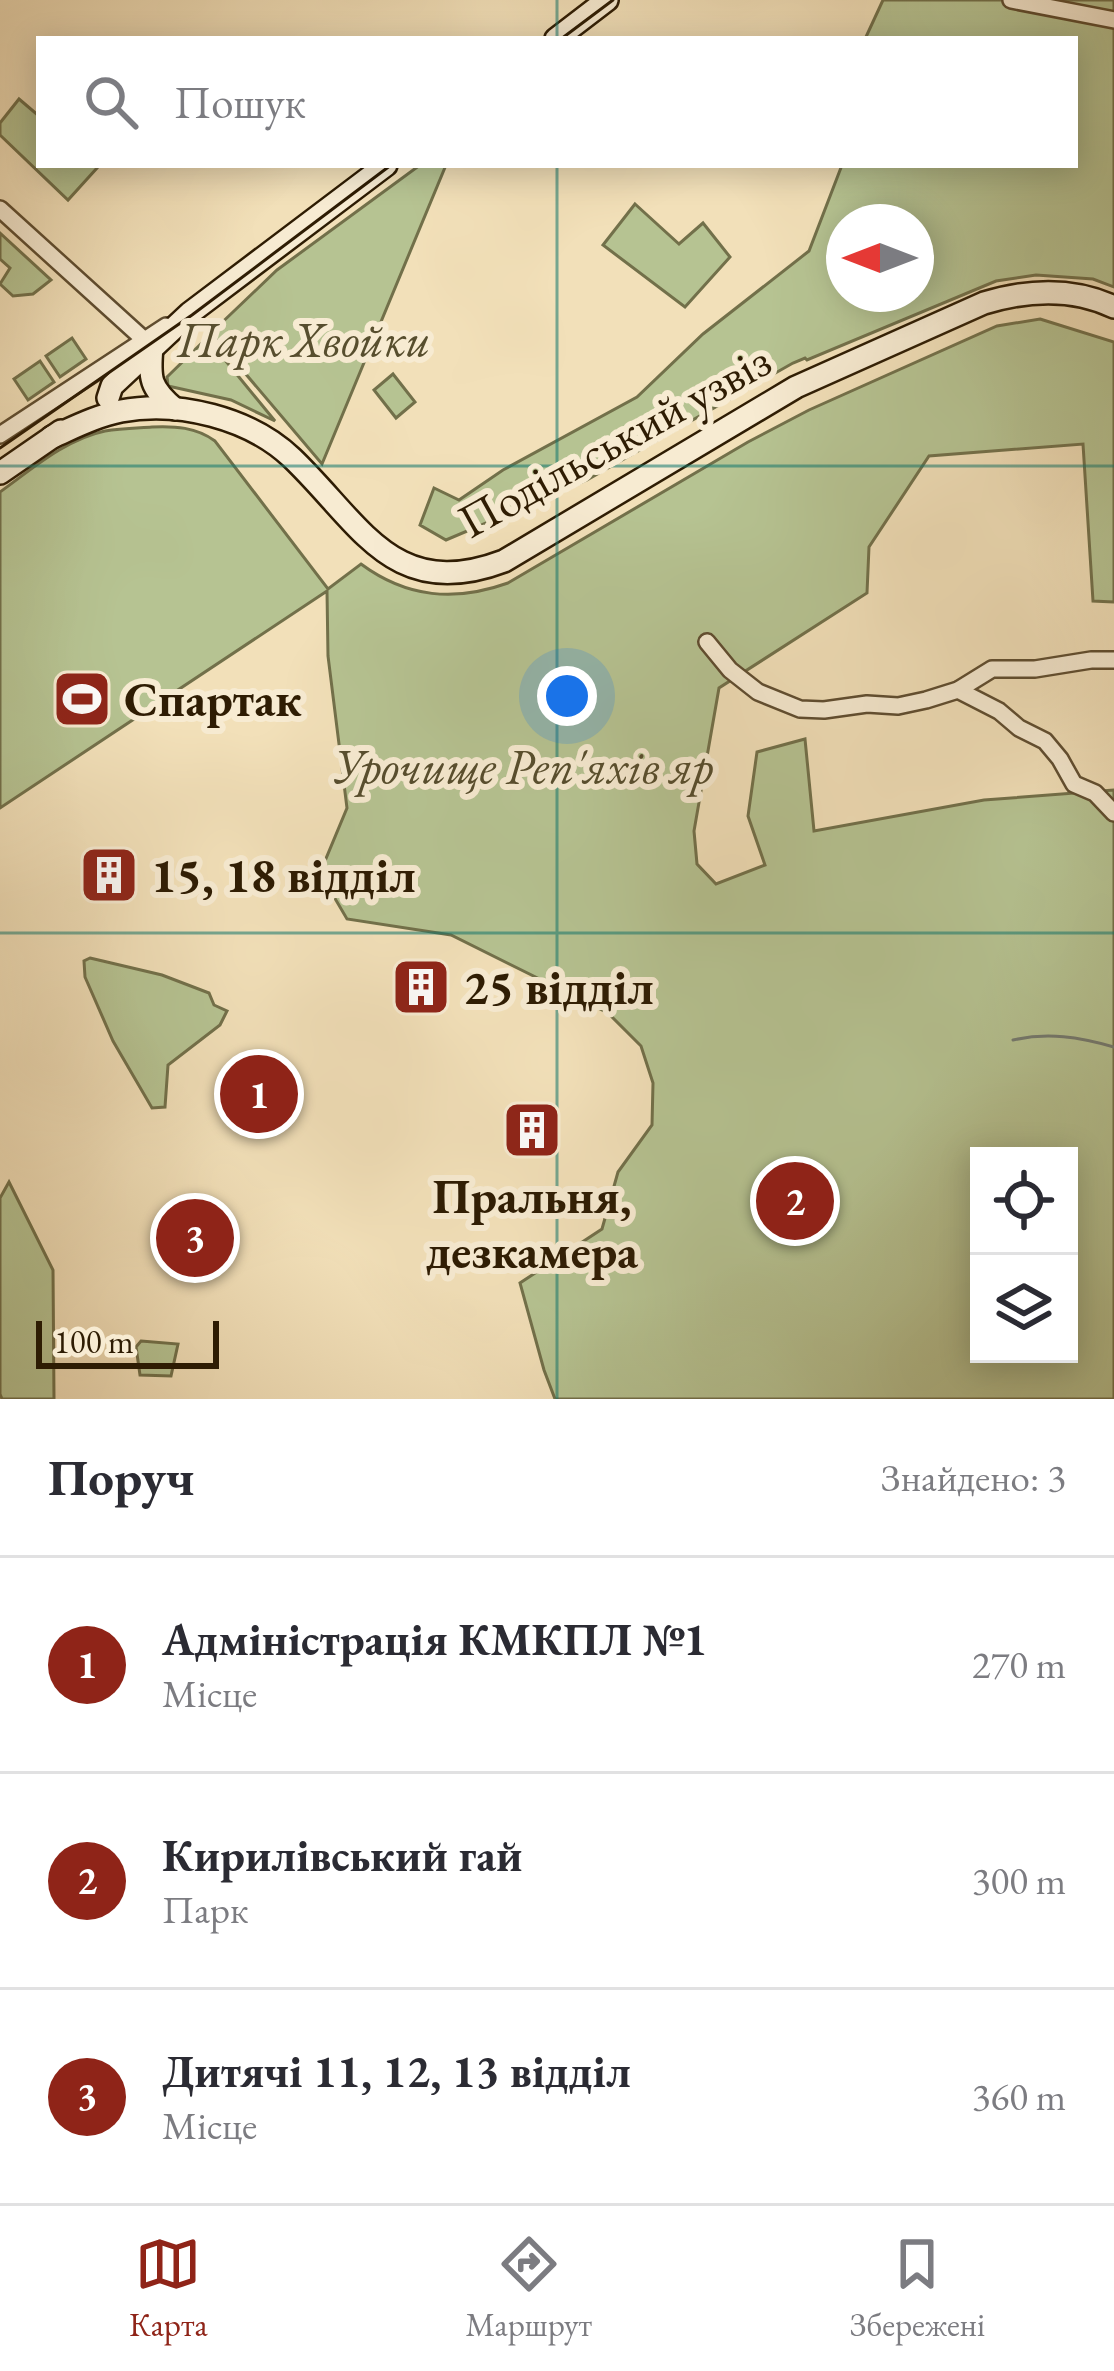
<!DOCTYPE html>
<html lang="uk">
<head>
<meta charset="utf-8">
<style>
  :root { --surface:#fff; --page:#f7f7f7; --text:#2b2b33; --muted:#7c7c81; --line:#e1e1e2; --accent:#8f2418 }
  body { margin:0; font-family:"EB Garamond",serif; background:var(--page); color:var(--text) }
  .controls { position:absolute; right:36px; bottom:36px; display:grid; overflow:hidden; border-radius:0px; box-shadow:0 6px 30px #0003 }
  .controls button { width:108px; height:108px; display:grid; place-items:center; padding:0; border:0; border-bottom:3px solid var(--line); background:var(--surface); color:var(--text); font:60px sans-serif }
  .compass { position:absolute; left:826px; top:204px; width:108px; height:108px; border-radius:50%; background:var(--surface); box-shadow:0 6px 30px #0003; rotate:270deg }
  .scale { position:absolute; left:36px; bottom:30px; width:183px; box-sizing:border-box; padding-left:12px; border:6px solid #2e1c03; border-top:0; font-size:33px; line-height:42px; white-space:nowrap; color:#2e1c03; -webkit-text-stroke:9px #f7ebd2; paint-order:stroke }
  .you { position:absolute; left:567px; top:696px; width:42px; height:42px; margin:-30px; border:9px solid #fff; border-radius:50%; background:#1a73e8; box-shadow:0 0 0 18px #1a73e833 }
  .badge { display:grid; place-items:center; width:78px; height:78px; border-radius:50%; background:var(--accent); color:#fff; font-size:39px; font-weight:700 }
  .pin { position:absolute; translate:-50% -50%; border:6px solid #fff; box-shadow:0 3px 12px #0006 }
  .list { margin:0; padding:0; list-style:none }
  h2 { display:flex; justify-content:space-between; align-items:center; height:156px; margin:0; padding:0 48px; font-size:51px }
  h2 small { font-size:39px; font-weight:400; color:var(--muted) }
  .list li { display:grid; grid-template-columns:78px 1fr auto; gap:36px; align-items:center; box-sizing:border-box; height:216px; padding:0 48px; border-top:3px solid var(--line) }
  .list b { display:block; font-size:45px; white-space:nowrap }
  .list p { margin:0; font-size:39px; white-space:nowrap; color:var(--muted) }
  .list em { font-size:39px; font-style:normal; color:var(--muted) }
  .icon { flex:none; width:66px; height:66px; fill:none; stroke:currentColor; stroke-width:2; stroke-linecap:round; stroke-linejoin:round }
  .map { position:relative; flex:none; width:1114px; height:1399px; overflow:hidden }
  .search { position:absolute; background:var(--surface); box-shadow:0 6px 30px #0003; left:36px; right:36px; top:36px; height:132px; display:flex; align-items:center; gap:30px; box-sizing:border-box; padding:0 42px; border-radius:0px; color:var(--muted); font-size:45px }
  .sheet { height:804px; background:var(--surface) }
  nav { display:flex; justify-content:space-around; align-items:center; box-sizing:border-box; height:168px; border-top:3px solid var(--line); background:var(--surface); font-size:33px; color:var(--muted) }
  nav a { display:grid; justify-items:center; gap:6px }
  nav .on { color:var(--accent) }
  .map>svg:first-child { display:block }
  .green { fill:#b6c392; stroke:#72704a; stroke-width:3; fill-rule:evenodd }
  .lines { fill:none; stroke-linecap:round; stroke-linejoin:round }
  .stream { stroke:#747b71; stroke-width:3 }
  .street-casing { stroke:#5f4d30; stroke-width:20 }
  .secondary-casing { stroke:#2e1c03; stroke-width:26 }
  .street { stroke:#f7ebd2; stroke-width:15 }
  .secondary { stroke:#f7ebd2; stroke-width:21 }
  .tram { stroke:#2e1c03; stroke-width:3 }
  .grid { fill:none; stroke:#0f766e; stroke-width:3; stroke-opacity:0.55 }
  .labels { text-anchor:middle; stroke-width:12; stroke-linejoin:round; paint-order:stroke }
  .park-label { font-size:48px; font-style:italic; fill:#574e2e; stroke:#f7ebd2 }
  .street-label { font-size:48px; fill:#2e1c03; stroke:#f7ebd2 }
  .poi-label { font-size:48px; font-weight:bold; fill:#2e1c03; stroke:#f7ebd2; text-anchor:start }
</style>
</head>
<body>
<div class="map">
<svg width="1114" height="1399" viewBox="0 0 1114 1399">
  <rect width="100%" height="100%" fill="#f2e0b9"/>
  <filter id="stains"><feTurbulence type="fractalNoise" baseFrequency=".00167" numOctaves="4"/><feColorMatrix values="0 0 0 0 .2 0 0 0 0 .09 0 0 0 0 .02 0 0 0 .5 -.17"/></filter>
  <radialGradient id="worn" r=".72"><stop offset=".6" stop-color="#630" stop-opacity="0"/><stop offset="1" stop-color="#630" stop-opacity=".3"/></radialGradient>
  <g class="green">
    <path d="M883,0h231v287l-21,-8 -57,-4 -40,6 -189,79 -2,-2 -12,5 -206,117 -141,60 -26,-15 14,-37 25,12 44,-30 134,-73 66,-63 106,-83 33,-86h233v-126h-210zM844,222h72v72h-72z"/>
    <polygon points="19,99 39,116 39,165 94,165 97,168 68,200 0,135 0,123"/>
    <polygon points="420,165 446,165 322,464 211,333 277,270"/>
    <polygon points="635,204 679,244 703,223 730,257 685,307 603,245"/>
    <polygon points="0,233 51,280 33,294 13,296 0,284 10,268 0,259"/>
    <path d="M1040,319l74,23v260l-21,-1 -10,-157 -154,12 -60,91 -2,46 -148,95 -25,143 3,33 19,20 49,-19 -17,-49 9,-64 48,-13 9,92 170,-31 130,-10v609h-559l-11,-29 -24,-87 82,-54 16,-57 34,-47 1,-42 -12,-37 -33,-33 -157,-78 -104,-16 -27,-46 27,-65 -19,-152 -1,-65 -327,217v-316c32,-23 66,-53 105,-61 16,-3 32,-3 47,-4 23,-1 44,0 63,14l113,148 33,-25c46,34 94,38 147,19l240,-141 61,-32 188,-84zM979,1156h90v198h-90z"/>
    <polygon points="72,338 86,359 60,377 46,356"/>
    <polygon points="207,338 275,421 231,400 168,386 167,377"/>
    <polygon points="40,361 54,382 28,400 14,379"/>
    <polygon points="393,374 415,402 396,418 374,390"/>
    <polygon points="90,958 162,975 209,993 214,1005 227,1011 220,1025 168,1065 165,1107 152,1108 113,1041 85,977 84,961"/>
    <polygon points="9,1182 53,1270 54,1399 2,1399 0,1394 0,1198"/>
    <polygon points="141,1341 178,1344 171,1376 140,1375 136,1347"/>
  </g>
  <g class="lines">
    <path class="stream" d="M1013,1040c35,-8 66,-3 101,7"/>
    <defs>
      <g id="street">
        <polyline points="1011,0 1114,20"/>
        <polyline points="0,209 150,345"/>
        <polyline points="0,435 166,326"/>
        <polyline points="707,642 730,670 758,692 800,709 824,710 867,704 898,706 926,700 958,690 992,669 1035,669 1091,660 1114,660"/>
        <polyline points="958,690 999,711 1019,728 1045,741 1060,759 1074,784 1095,793 1114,813"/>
      </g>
      <g id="secondary">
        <polyline points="556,39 607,0"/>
        <path d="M152,347c-3,32 -2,41 23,62"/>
        <polyline points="108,398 112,386 190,313 386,165"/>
        <path d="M52,437c23,-10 44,-21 69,-26 57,-11 129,7 171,47 69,66 101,145 212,103l292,-174 188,-84c43,-13 88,-16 130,4"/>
        <polyline points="0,473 61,431"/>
      </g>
    </defs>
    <use href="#street" class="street-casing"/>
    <use href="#secondary" class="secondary-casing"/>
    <use href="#street" class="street"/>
    <use href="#secondary" class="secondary"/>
    <g class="tram">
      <polyline points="561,39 613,0"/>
      <polyline points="0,448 192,315 391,165"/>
    </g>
  </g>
  <path class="grid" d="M557,0v39M557,165v1234M0,466h1114M0,933h1114"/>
  <defs>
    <symbol id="stadium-square" viewBox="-11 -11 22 22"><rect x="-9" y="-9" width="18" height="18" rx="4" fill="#8f2418" stroke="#f7ebd2"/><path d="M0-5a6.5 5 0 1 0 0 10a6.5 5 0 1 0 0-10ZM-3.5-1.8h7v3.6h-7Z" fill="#fff"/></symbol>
    <symbol id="building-square" viewBox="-11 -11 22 22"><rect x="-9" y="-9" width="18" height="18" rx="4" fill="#8f2418" stroke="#f7ebd2"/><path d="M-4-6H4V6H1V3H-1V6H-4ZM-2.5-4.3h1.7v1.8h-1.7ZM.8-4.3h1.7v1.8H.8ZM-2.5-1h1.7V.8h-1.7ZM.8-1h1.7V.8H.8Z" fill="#fff"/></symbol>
  </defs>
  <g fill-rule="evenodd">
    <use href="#stadium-square" x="49" y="666" width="66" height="66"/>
    <use href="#building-square" x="76" y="842" width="66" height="66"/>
    <use href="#building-square" x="388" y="954" width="66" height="66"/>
    <use href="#building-square" x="499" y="1097" width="66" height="66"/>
  </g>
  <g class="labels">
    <g class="park-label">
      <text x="304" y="356">Парк Хвойки</text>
      <text x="523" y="783">Урочище Реп'яхів яр</text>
    </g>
    <g class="street-label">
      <text transform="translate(614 440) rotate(-29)" y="17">Подільський узвіз</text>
    </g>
    <g class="poi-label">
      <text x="124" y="716">Спартак</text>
      <text x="151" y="892">15, 18 відділ</text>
      <text x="463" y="1004">25 відділ</text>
      <text x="532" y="1213" text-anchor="middle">Пральня,<tspan x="532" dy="55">дезкамера</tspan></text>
    </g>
  </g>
  <rect width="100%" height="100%" filter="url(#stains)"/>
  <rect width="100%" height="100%" fill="url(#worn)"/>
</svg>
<div class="controls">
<button><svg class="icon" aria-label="locate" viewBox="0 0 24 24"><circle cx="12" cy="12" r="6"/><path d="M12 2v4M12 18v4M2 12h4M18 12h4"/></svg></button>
<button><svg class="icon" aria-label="layers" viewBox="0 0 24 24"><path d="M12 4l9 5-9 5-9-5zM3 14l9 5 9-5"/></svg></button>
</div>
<svg class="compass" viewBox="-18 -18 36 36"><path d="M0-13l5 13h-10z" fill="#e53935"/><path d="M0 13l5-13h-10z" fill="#7c7c81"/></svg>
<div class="scale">100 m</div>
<div class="you"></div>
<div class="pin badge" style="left:259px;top:1094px">1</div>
<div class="pin badge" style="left:795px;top:1201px">2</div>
<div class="pin badge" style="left:195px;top:1238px">3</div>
<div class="search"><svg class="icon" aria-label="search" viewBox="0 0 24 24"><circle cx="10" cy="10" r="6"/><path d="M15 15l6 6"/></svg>Пошук</div>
</div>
<section class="sheet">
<h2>Поруч<small>Знайдено: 3</small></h2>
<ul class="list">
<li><span class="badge">1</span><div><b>Адміністрація КМКПЛ №1</b><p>Місце</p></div><em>270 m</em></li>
<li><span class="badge">2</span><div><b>Кирилівський гай</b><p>Парк</p></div><em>300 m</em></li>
<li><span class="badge">3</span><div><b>Дитячі 11, 12, 13 відділ</b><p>Місце</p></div><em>360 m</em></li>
</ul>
</section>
<nav>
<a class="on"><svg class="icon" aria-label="map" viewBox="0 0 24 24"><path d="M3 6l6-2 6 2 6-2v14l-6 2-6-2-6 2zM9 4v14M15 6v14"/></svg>Карта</a>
<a><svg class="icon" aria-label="directions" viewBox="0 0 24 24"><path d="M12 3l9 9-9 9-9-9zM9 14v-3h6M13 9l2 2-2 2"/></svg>Маршрут</a>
<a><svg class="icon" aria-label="saved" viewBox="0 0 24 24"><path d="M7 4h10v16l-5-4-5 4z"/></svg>Збережені</a>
</nav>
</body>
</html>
